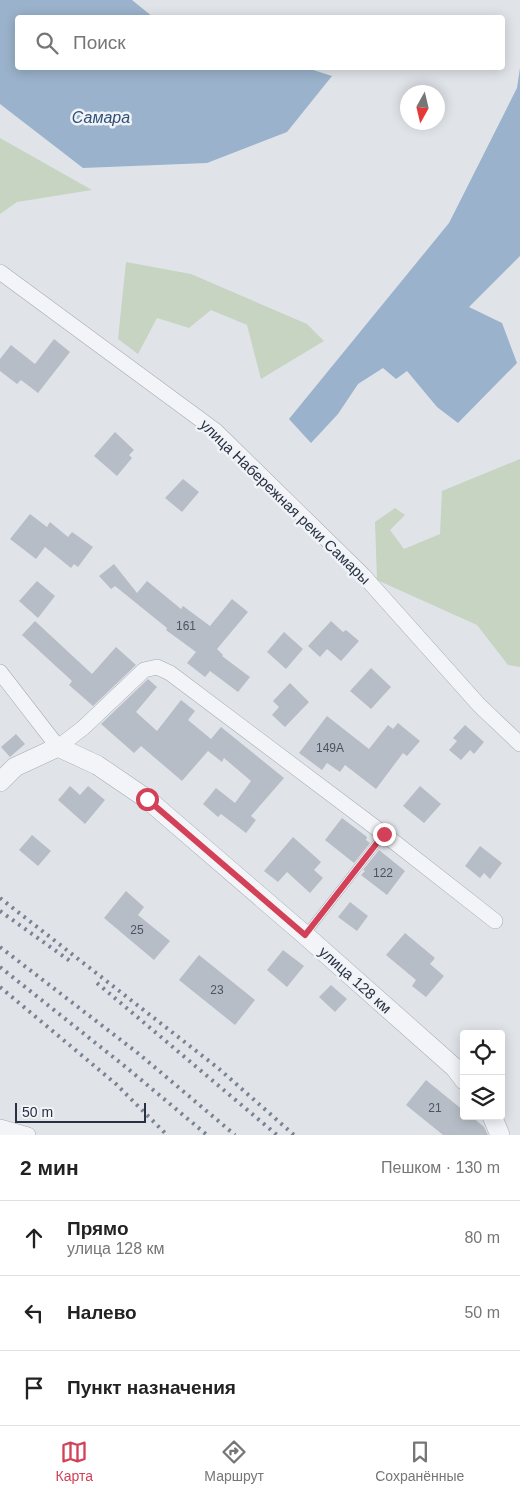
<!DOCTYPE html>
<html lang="ru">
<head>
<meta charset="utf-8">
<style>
  :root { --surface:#fff; --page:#f2f2f2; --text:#222; --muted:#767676; --line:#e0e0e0; --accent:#d34158 }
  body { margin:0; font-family:Arial,sans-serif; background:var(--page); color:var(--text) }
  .controls { position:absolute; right:15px; bottom:15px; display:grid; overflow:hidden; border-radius:5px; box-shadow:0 2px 12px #0003 }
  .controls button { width:45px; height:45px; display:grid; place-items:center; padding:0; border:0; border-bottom:1px solid var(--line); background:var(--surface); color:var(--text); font:25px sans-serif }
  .compass { position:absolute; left:400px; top:85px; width:45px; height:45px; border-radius:50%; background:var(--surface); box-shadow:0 2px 12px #0003; rotate:188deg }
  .scale { position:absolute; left:15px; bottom:12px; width:131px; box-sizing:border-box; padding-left:5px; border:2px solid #283141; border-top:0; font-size:14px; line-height:18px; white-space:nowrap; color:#283141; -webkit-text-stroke:4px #f0f3f7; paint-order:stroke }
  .stop { position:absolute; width:15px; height:15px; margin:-11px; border:4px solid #d34158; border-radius:50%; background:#fff }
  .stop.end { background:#d34158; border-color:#fff; box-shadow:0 1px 5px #0008 }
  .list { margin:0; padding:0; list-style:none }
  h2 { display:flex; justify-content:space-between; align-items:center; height:65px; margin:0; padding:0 20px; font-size:21px }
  h2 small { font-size:16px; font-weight:400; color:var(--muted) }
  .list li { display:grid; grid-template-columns:32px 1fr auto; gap:15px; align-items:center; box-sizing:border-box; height:75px; padding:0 20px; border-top:1px solid var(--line) }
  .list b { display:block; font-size:19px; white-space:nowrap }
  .list p { margin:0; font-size:16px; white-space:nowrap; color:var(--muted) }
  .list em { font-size:16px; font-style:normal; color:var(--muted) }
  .icon { flex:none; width:28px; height:28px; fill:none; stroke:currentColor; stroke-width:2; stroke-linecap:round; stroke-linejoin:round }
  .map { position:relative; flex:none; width:520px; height:1135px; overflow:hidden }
  .search { position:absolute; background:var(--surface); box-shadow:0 2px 12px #0003; left:15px; right:15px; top:15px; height:55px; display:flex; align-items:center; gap:12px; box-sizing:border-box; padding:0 18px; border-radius:5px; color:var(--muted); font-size:19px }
  .sheet { height:290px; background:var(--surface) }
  nav { display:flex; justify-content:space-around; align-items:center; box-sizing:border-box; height:70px; border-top:1px solid var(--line); background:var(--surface); font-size:14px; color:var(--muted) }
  nav a { display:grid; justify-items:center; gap:2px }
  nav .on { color:var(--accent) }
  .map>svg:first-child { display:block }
  .green { fill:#c6d4c1 }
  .water { fill:#9ab2cb }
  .building { fill:#b7bdc6 }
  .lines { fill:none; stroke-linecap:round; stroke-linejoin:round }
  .service-casing { stroke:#a5abb3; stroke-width:9 }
  .minor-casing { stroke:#a5abb3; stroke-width:16 }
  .tertiary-casing { stroke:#a5abb3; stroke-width:20 }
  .service { stroke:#f3f4f8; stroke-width:8 }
  .minor { stroke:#f3f4f8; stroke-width:15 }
  .tertiary { stroke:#f3f4f8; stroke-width:19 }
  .rail { stroke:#798394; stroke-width:4; stroke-dasharray:2.5 5; stroke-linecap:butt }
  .route { stroke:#d34158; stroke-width:6 }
  .labels { text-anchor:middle; stroke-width:5; stroke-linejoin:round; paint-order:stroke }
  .number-label { font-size:12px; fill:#4c5462 }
  .street-label { font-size:15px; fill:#283141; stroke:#f0f3f7 }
  .water-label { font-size:16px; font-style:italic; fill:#315077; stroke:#f0f3f7 }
</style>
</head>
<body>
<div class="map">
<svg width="520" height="1135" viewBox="0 0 520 1135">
  <rect width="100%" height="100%" fill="#e0e4e9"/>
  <g class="green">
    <polygon points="0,137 0,138 92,190 17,202 0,214"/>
    <polygon points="126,262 191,274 307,324 324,341 261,379 247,325 211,310 189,328 157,318 138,354 118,339"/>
    <polygon points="520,459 520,667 508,665 477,625 377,580 375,522 395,508 405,515 390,530 404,549 440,534 442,491"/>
  </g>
  <g class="water">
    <polygon points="0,0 132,0 153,17 18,18 18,68 307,68 332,76 287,132 207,163 83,168 0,104"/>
    <polygon points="520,68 520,256 469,307 502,323 517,363 458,423 437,407 407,371 396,379 383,368 358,384 338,414 311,443 289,419 449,223 517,88"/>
  </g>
  <g class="building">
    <polygon points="54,339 70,352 38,393 21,380 17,384 0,371 0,359 11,345 35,364"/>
    <polygon points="115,432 134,450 129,455 132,458 117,476 94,456"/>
    <polygon points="183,479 199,492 182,512 165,498"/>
    <polygon points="30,514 47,527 50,522 68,537 72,532 93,547 78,567 74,564 71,568 45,547 36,559 10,539"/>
    <polygon points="114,564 137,593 147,581 181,609 183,606 210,626 232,599 248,612 217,649 223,655 222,656 250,677 238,692 210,671 205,677 187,663 196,652 166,630 167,628 115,586 111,589 99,576"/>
    <polygon points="37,581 55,596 38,618 19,601"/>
    <polygon points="35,621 92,674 116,647 136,665 93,706 69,685 72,681 22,635"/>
    <polygon points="331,621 343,632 346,630 359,641 341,661 327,649 320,657 308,646"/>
    <polygon points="284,632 303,649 286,669 267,652"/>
    <polygon points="371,668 391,687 371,709 350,691"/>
    <polygon points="148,679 157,687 136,712 157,731 181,700 195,711 188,720 211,739 221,727 284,778 251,816 256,820 246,833 221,814 218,817 203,804 216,788 235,803 251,781 224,758 222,762 208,751 182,781 141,746 134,753 101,724"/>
    <polygon points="290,683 309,702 285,727 272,715 279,707 273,701"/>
    <polygon points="327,716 369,749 388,725 393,729 398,723 420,741 407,756 403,753 376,789 345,765 340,772 327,763 322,770 299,753"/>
    <polygon points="465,725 484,742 474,754 470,750 461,760 449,750 457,741 453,738"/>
    <polygon points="16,734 25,744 10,757 1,747"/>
    <polygon points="70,786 80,795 88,786 105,800 85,824 58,800"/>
    <polygon points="420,786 441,804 424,823 403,806"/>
    <polygon points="342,818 367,837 366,840 370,843 354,863 325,840"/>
    <polygon points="32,835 51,851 38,866 19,850"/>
    <polygon points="293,837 321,862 314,870 323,878 310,893 287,872 278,882 264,871"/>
    <polygon points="480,846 502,863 490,879 484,873 480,878 465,866"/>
    <polygon points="379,850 405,871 387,895 361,875 365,871 363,870"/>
    <polygon points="126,891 144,907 138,915 170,941 154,960 104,918"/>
    <polygon points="350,902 368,916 357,931 338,917"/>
    <polygon points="405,933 435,958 430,964 444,976 426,997 412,986 416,980 386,955"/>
    <polygon points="283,950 304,966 287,987 267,970"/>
    <polygon points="199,955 255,1000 235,1025 179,980"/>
    <polygon points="331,985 347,999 335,1012 319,997"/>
    <polygon points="426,1080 464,1111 464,1116 471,1116 484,1127 488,1135 443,1135 406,1105"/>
  </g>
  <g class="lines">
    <defs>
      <polyline id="service" points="305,935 384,834"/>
      <g id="minor">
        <polyline points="0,272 216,431 363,575 479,705 520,744"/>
        <polyline points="0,672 58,747 83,728 144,670 157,667 170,673 384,834 495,921"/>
        <polyline points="0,1127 28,1135"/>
      </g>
      <g id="tertiary">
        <polyline points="0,782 15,767 58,747 97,765 147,799 305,935 455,1068 464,1080"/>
        <polyline points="492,1116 500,1135"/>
      </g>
    </defs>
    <use href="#service" class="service-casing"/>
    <use href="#minor" class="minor-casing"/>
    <use href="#tertiary" class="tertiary-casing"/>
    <use href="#service" class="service"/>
    <use href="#minor" class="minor"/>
    <use href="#tertiary" class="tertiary"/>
    <g class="rail">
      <polyline points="0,898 218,1068 294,1135"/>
      <polyline points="0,911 70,961"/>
      <polyline points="0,947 139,1054 235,1135"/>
      <polyline points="0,967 127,1068 207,1135"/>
      <polyline points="97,983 277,1135"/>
      <polyline points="0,987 116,1084 167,1135"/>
    </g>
  </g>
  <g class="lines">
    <polyline class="route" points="147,799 305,935 384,834"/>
  </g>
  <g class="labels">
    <g class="number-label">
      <text x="186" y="630">161</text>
      <text x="330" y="752">149А</text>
      <text x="383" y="877">122</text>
      <text x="137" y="934">25</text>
      <text x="217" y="994">23</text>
      <text x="435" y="1112">21</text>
    </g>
    <g class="street-label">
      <text transform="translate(285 502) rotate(44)" y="5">улица Набережная реки Самары</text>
      <text transform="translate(355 980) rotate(42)" y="5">улица 128 км</text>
    </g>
    <g class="water-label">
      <text x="101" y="123">Самара</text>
    </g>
  </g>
</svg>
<div class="controls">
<button><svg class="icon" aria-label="locate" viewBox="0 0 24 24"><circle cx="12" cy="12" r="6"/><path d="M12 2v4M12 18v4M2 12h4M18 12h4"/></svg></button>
<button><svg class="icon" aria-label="layers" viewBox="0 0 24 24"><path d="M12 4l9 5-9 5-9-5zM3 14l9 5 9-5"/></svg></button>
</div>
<svg class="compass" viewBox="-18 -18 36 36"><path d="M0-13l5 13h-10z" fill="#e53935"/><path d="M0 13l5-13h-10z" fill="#767676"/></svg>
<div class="scale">50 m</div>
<div class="stop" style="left:147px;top:799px"></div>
<div class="stop end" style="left:384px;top:834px"></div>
<div class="search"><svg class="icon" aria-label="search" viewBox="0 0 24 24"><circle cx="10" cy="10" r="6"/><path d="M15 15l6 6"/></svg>Поиск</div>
</div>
<section class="sheet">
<h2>2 мин<small>Пешком · 130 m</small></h2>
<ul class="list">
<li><svg class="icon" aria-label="ahead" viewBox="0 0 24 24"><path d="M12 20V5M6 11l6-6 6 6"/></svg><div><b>Прямо</b><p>улица 128 км</p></div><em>80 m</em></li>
<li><svg class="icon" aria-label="left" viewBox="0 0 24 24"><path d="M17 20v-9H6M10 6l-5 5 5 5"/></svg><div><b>Налево</b></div><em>50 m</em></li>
<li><svg class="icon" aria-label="arrive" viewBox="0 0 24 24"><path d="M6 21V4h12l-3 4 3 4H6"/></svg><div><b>Пункт назначения</b></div></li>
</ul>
</section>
<nav>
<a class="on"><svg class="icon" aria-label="map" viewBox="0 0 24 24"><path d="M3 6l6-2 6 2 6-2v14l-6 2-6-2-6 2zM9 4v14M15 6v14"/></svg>Карта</a>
<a><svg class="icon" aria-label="directions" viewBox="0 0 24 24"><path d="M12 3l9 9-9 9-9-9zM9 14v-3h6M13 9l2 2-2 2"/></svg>Маршрут</a>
<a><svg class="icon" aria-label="saved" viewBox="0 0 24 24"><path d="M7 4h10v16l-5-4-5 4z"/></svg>Сохранённые</a>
</nav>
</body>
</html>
